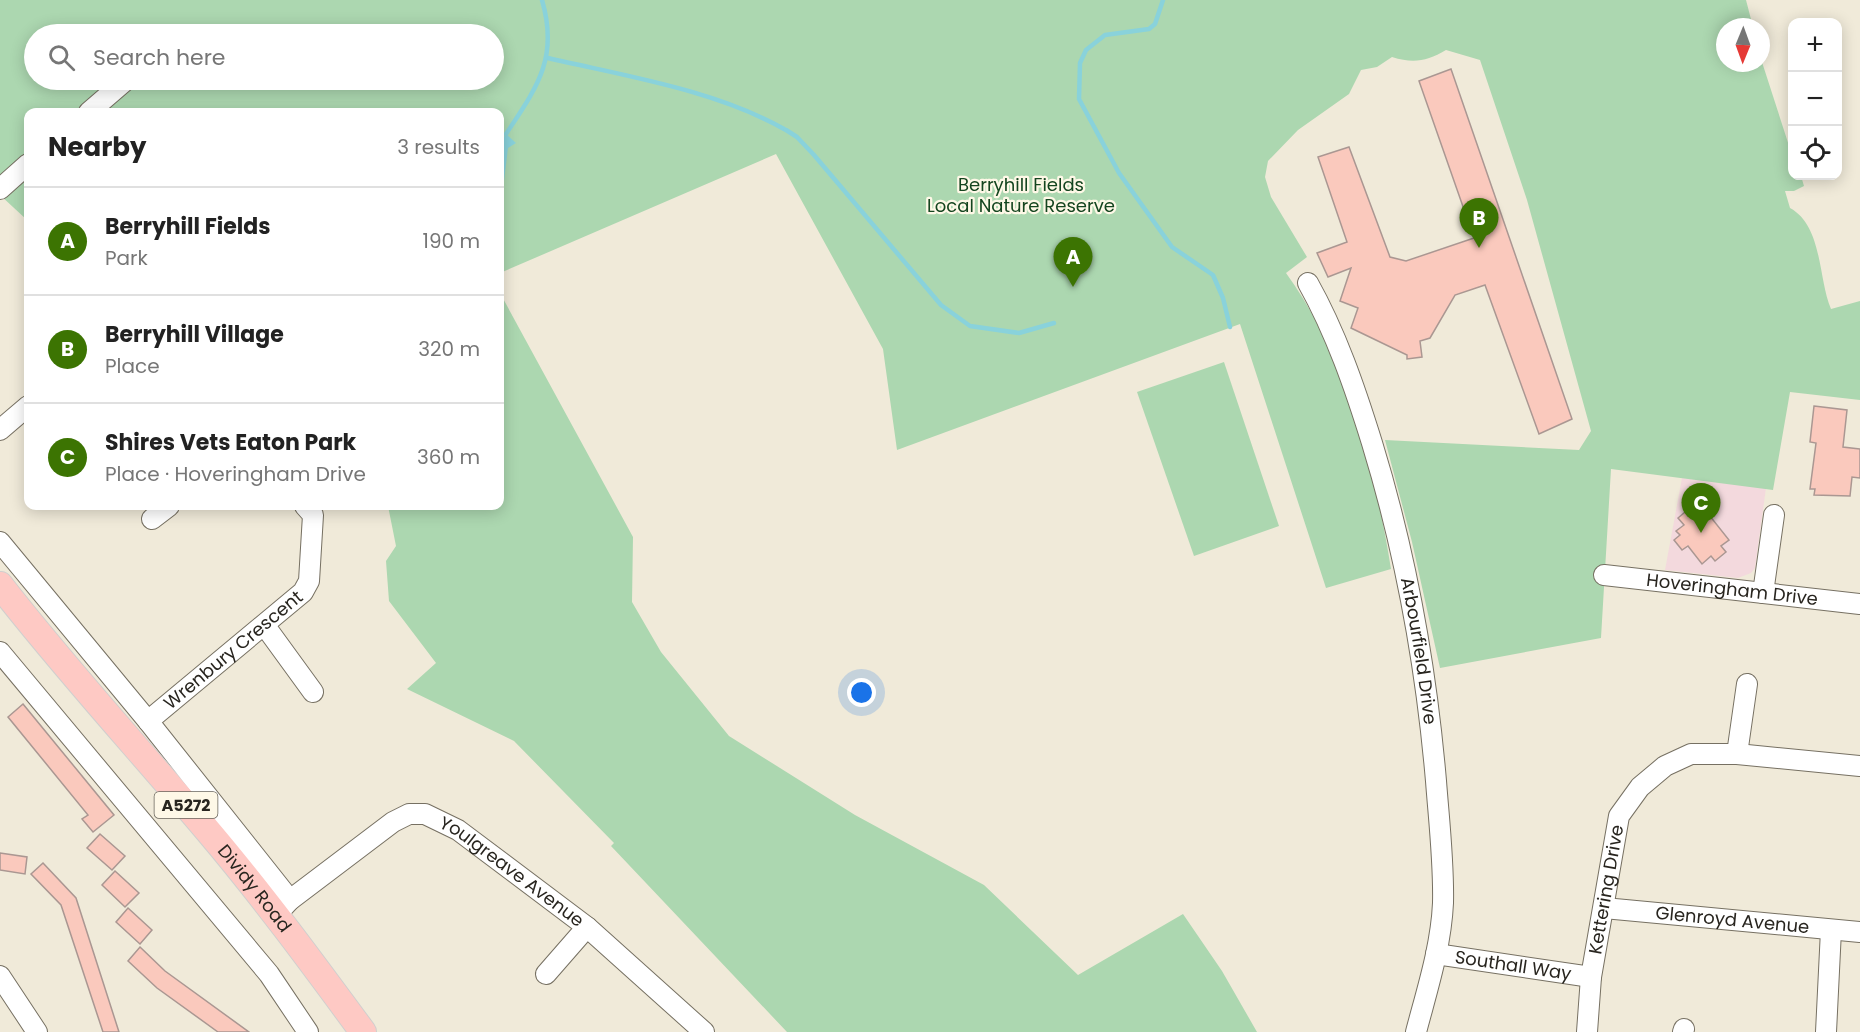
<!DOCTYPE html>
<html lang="en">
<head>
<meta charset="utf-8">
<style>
  :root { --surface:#fff; --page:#f6f6f6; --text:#222; --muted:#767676; --line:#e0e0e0; --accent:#3c7402 }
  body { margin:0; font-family:Poppins,sans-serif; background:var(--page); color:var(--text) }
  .controls { position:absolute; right:18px; top:18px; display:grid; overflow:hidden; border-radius:12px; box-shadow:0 3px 15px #0003 }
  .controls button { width:54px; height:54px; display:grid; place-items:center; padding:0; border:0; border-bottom:2px solid var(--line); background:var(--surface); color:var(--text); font:30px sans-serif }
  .compass { position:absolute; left:1716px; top:18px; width:54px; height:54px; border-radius:50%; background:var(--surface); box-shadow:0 3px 15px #0003; rotate:181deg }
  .you { position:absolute; left:862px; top:693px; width:21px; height:21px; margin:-15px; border:4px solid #fff; border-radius:50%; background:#1a73e8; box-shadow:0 0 0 9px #1a73e833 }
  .badge { display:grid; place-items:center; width:39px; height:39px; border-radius:50%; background:var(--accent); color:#fff; font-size:20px; font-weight:700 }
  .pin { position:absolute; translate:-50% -50px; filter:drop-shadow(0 2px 3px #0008) }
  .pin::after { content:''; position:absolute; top:32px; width:21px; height:18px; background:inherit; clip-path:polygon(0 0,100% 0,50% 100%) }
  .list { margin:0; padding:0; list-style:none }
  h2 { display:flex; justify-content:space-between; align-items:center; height:78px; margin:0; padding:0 24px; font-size:26px }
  h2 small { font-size:20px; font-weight:400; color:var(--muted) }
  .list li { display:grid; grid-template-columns:39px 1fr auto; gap:18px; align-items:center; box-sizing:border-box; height:108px; padding:0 24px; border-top:2px solid var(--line) }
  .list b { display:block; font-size:22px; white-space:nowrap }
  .list p { margin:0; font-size:20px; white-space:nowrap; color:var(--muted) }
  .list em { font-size:20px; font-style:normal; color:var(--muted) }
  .icon { flex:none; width:33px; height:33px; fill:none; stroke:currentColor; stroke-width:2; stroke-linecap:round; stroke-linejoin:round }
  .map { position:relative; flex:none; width:1860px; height:1032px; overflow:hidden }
  .search { position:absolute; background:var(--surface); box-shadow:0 3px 15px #0003; left:24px; top:24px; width:480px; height:66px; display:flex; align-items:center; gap:15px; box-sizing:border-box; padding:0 21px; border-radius:33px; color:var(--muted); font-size:22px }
  .panel { position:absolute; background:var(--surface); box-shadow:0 3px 15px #0003; left:24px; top:108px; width:480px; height:402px; border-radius:12px }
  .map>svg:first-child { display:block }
  .commercial { fill:#f3d9dd }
  .green { fill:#acd7b0; fill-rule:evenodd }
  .water { fill:#89d2db }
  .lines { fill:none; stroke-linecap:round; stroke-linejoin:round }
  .stream { stroke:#89d2db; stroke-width:4.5 }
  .building { fill:#fac9bd; stroke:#aa9792; stroke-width:1.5 }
  .minor-casing { stroke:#767062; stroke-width:22 }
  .major-casing { stroke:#d0cfce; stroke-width:28 }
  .minor { stroke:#fff; stroke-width:20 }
  .major { stroke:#fec9c4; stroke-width:26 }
  .labels { text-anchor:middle; stroke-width:4.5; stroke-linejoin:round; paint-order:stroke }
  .shield { fill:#fef8e7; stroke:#68645b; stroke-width:1.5 }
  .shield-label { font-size:16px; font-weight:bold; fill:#28251f }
  .park-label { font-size:18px; fill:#14451f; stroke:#fef8e7 }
  .street-label { font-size:18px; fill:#28251f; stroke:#fef8e7 }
</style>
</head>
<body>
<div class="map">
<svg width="1860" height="1032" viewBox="0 0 1860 1032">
  <rect width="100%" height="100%" fill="#f0ead9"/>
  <polygon class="commercial" points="1682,478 1766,488 1755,568 1751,573 1738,578 1665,570"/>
  <g class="green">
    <path d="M0,0h1746l7,27h-28v36h36v-4l31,96v21h9l3,10 -10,5h-9l5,17c33,18 28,71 41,101l29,-8v99l-70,-8 -17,98 -162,-21 -10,169 -161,30 -28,-126 -27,-102 194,10 12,-19 -64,-231 -47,-140 -34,-10c-19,11 -32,14 -54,7l-15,10 -16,3 -12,24 -51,36 -30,31 -3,16 6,20 36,60 -21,16c60,82 89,196 105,296l-65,19 -86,-264 -343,126 -14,-101 -107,-195 -276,119v-161h-472l-1,108 -27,-25zM34,34h460v46h-460z"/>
    <polygon points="500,293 633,537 632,602 661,652 729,736 855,815 984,885 1078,975 1183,914 1222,971 1257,1032 787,1032 611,846 614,843 514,741 407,689 436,663 389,601 386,561 396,546 388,506 500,506"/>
    <polygon points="1224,362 1279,526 1194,556 1137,392"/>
  </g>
  <polygon class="water" points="506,134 516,143 508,148 500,214 500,143"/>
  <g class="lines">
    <g class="stream">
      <polyline points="1163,0 1155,24 1149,29 1105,35 1086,50 1080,63 1079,99 1119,173 1172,247 1213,275 1223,298 1230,327"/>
      <path d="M548,58c77,18 167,32 236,71"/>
      <polyline points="786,130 797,137 814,155 941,305 970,326 1019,333 1054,323"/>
      <path d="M506,134c31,-47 53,-76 36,-134"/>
    </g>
  </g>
  <g class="building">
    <polygon points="1451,69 1572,419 1539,434 1485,285 1455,295 1430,338 1420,341 1422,357 1407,359 1407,355 1351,328 1358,308 1340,301 1351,268 1328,277 1317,253 1347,242 1318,157 1349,147 1390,257 1406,261 1474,238 1419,81"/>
    <polygon points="1814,406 1847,410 1843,447 1860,449 1860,478 1852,477 1850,496 1814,495 1815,489 1810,489 1816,443 1810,442"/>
    <polygon points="1698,501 1729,540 1721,546 1726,552 1715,561 1711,556 1702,564 1688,546 1682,550 1674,540 1680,535 1676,531 1684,525 1678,518"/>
    <polygon points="23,704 114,815 93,832 82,819 88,815 8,717"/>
    <polygon points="100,834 125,856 112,870 87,848"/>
    <polygon points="0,853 27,857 25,874 0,870"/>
    <polygon points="43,863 76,898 119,1032 103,1032 61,905 31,874"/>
    <polygon points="115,871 139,893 125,907 102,885"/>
    <polygon points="128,908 152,930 140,944 116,922"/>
    <polygon points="140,947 165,971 249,1032 218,1032 157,988 128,961"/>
  </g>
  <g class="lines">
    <defs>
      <g id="minor">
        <polyline points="89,112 125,81"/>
        <polyline points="0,189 28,164"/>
        <path id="s1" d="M1308,283c28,50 47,105 64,160 34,111 54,222 64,338 3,40 8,82 7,122 -2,44 -16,87 -27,129"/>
        <polyline points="0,430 28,406"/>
        <polyline points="152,519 169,506"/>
        <polyline points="0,542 148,721 290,900"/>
        <path id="s2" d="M1604,575l256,29"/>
        <polyline points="1763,593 1774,515"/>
        <polyline points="265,626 313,692"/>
        <polyline points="0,652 269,974 308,1032"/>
        <path id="s3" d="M148,721l155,-129 6,-11 4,-66 -8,-9"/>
        <polyline points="1737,754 1747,684"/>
        <path id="s4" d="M1604,908l256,24"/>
        <path id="s5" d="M276,915l14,-15 103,-78 16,-8h16l33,16 129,97 117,105"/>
        <path id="s6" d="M1436,954l155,23"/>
        <polyline points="546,974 587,927"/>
        <polyline points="0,976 37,1032"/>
        <path id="s7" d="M1587,1032l4,-55 28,-161 21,-29 25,-21 26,-12h46l123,12"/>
        <polyline points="1683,1032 1684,1029"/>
        <polyline points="1826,1032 1831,930"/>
      </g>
      <g id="major">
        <path id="s8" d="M0,585c66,85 139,164 208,246 55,65 105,133 155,201"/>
      </g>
    </defs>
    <use href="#minor" class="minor-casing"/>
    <use href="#major" class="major-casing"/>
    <use href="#minor" class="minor"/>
    <use href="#major" class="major"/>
  </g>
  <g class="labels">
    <rect class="shield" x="154.5" y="792" width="63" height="26" rx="4.5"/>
    <g class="shield-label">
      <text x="186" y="811">A5272</text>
    </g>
    <g class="park-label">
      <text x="1021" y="191">Berryhill Fields<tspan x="1021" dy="21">Local Nature Reserve</tspan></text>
    </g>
    <g class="street-label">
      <text dy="6" stroke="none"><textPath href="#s2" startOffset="129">Hoveringham Drive</textPath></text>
      <text dy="6" stroke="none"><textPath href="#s3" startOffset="111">Wrenbury Crescent</textPath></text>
      <text dy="6" stroke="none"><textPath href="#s1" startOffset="386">Arbourfield Drive</textPath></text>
      <text dy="6" stroke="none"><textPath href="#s5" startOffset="288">Youlgreave Avenue</textPath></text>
      <text dy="6" stroke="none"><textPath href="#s8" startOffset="396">Dividy Road</textPath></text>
      <text dy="6" stroke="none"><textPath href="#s7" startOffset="144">Kettering Drive</textPath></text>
      <text dy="6" stroke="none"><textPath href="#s4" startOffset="129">Glenroyd Avenue</textPath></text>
      <text dy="6" stroke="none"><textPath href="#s6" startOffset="78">Southall Way</textPath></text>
    </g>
  </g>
</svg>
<div class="controls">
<button>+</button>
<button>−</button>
<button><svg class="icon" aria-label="locate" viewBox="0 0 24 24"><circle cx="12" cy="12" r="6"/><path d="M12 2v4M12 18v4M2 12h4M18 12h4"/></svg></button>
</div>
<svg class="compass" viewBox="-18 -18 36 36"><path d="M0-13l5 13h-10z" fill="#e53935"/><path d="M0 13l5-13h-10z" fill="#767676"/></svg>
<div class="you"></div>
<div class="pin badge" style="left:1073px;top:287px">A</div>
<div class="pin badge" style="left:1479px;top:248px">B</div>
<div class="pin badge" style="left:1701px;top:533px">C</div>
<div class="search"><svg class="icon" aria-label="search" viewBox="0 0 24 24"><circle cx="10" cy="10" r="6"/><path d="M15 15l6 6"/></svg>Search here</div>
<section class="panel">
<h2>Nearby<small>3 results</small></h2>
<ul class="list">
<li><span class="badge">A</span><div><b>Berryhill Fields</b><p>Park</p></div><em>190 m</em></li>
<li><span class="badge">B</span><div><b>Berryhill Village</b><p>Place</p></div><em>320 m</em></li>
<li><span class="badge">C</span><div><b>Shires Vets Eaton Park</b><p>Place · Hoveringham Drive</p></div><em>360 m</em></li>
</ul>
</section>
</div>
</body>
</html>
